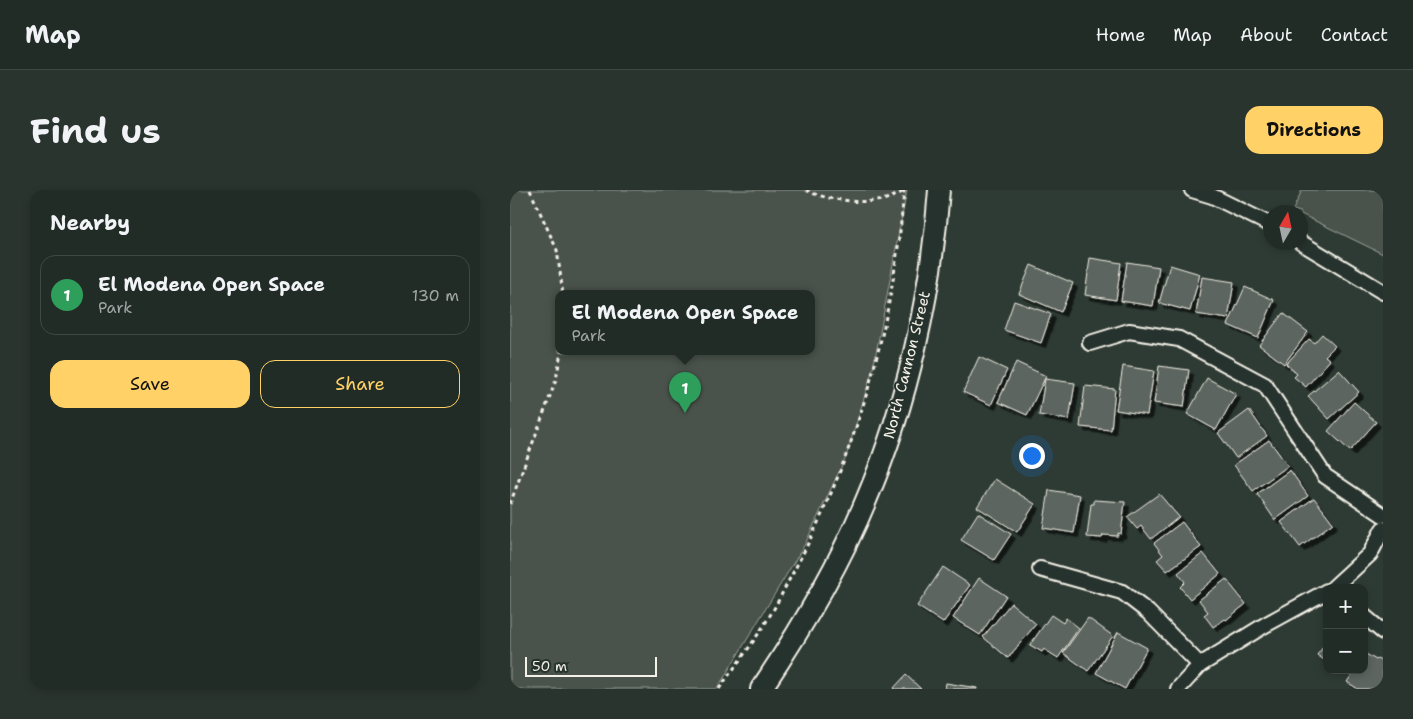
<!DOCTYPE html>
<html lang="en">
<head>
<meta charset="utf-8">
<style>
  :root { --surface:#222c27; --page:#2a342f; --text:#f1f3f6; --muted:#a2a7a7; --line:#3f4844; --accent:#ffd166 }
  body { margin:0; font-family:"Shantell Sans",sans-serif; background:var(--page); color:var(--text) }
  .controls { position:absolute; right:15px; bottom:15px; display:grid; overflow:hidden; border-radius:10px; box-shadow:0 2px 8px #0003 }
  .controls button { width:45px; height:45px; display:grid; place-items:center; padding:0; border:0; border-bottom:1px solid var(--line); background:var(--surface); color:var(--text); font:25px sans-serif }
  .compass { position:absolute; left:753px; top:15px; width:45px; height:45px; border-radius:50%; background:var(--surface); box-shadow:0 2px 8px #0003; rotate:9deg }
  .scale { position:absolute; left:15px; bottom:12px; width:132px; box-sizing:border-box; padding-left:5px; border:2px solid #f4f1e8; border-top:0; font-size:14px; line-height:18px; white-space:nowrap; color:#f4f1e8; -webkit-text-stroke:4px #26332d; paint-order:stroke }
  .you { position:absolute; left:521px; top:265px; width:18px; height:18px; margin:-12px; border:4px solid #fff; border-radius:50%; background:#1a73e8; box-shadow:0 0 0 8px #1a73e833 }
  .badge { display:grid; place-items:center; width:32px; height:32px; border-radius:50%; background:var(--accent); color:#fff; font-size:16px; font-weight:700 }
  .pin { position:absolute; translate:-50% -41px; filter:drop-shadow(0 1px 2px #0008) }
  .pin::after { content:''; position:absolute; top:26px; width:18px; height:15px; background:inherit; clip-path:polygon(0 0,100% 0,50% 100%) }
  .popup { position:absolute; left:45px; top:100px; width:260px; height:65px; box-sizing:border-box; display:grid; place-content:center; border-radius:10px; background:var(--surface); filter:drop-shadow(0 1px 4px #0005); font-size:16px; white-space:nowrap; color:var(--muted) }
  .popup b { font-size:19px; color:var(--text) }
  .popup::after { content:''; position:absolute; left:50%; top:100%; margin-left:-10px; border:10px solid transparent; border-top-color:var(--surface) }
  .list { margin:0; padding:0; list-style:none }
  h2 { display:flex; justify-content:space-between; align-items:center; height:65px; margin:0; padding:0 20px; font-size:21px }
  h2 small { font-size:16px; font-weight:400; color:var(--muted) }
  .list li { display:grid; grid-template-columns:32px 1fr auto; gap:15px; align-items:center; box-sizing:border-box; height:80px; margin:0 10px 10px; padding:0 10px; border:1px solid var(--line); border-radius:15px }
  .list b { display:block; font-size:19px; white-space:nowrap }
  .list p { margin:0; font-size:16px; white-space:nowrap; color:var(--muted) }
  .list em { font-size:16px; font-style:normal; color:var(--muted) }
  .actions { display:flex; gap:10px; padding:15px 20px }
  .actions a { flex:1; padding:11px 0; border:1px solid var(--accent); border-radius:15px; text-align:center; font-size:18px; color:var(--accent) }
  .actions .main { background:var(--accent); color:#111 }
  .map { position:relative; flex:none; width:873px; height:499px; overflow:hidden; border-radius:15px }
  header { display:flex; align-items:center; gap:30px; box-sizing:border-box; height:70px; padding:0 25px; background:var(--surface); border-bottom:1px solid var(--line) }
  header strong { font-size:24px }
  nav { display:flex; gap:28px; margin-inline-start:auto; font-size:18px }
  .intro { display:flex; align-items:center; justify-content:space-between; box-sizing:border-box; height:120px; padding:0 30px }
  h1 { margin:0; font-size:35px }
  .button { padding:12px 22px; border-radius:15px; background:var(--accent); color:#111; font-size:18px; font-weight:700 }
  main { display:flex; gap:30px; padding:0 30px }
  aside { flex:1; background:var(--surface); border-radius:15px; box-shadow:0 2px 8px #0003 }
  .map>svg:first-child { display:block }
  .green { fill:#48524c; stroke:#9ea29a; fill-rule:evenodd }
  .building { fill:#5c655e; stroke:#f4f1e8; filter:url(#shadow) }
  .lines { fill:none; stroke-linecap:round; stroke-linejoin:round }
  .street-casing { stroke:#f4f1e8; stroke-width:18 }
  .secondary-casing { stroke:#f4f1e8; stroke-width:24 }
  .path { stroke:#f4f1e8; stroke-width:3; stroke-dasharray:4 4; stroke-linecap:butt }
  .street { stroke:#26332d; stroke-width:14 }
  .secondary { stroke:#26332d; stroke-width:20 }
  .labels { text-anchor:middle; stroke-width:4; stroke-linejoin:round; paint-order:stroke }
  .street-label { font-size:15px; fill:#f4f1e8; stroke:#26332d }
</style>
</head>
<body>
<header>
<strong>Map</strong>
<nav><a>Home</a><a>Map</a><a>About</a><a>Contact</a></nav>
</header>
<div class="intro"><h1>Find us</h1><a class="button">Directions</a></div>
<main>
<aside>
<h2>Nearby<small></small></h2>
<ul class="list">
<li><span class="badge" style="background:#2e9e5b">1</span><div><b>El Modena Open Space</b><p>Park</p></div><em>130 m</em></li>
</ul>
<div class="actions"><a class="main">Save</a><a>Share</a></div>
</aside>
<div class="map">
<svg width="873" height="499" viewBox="0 0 873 499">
  <defs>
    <filter id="shadow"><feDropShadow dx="4.5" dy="4.5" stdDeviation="0" flood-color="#0009"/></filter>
  </defs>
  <rect width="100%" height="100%" fill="#2e3b34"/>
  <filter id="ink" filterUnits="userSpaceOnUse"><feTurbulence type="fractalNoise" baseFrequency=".02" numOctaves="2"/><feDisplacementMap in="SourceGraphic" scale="10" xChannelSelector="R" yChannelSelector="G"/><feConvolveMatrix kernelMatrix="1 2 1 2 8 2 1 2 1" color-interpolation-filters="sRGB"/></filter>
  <g filter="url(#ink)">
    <g class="green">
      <path d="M0,0h397l-34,179 -27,88 -41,87 -88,145h-207zM301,104v58h-252v-58z"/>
      <polygon points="792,0 873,0 873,64 791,24 791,22 783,20"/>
    </g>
    <g class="building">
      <polygon points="580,68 611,73 606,110 575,105"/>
      <polygon points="617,72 649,77 643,116 611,111"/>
      <polygon points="521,75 563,93 551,122 509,104"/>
      <polygon points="660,75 690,84 680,121 649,113"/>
      <polygon points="692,87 724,92 718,129 686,124"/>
      <polygon points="735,97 764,110 748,148 718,135"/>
      <polygon points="504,111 541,124 531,153 494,140"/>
      <polygon points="773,123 798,142 774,174 749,155"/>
      <polygon points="812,144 825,156 815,166 820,170 796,197 784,187 787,184 776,174 799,149 804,153"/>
      <polygon points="469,167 497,180 481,215 453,202"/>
      <polygon points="506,172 536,186 517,225 488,212"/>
      <polygon points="613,176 644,181 637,225 606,220"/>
      <polygon points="649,176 679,180 674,217 644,213"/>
      <polygon points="829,180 849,202 819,229 798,206"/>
      <polygon points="697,188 726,204 706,240 677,224"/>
      <polygon points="535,189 565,193 559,230 529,225"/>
      <polygon points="575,196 605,199 601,240 570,237"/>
      <polygon points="844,212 866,232 840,261 818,241"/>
      <polygon points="739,220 757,246 726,268 708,243"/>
      <polygon points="759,250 778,276 743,301 724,275"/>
      <polygon points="780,280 798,306 765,330 747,304"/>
      <polygon points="485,289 525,314 507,342 467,317"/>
      <polygon points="539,300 570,305 564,343 533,338"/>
      <polygon points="649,304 669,327 641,349 631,336 627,339 617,327"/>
      <polygon points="804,308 823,333 790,357 771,332"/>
      <polygon points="584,310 615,312 611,344 608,343 608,346 593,345 592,348 577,347 581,314 584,314"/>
      <polygon points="468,323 501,344 484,370 451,350"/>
      <polygon points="672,332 691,357 657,381 647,370 653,365 644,353"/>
      <polygon points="693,363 710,384 680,409 670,397 675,392 668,383"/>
      <polygon points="433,377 460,395 433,433 407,416"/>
      <polygon points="469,388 496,406 470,445 443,428"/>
      <polygon points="716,389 736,414 716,430 715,429 703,437 694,425 698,422 689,410"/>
      <polygon points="501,413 526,434 498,468 473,447"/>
      <polygon points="541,425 553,433 556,428 569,438 548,468 534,459 532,462 520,455"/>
      <polygon points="578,428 603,446 578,481 553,463"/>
      <polygon points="608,442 637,458 615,499 586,483"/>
      <polygon points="817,452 817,472 807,465"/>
      <polygon points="856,464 866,470 867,469 873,472 873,491 867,499 848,499 837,492 845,480 854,480 854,467"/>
      <polygon points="396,485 411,499 383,499"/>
      <polygon points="436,493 467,498 467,499 435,499"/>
    </g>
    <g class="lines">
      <defs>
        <g id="street">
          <polyline points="682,0 702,6 761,35"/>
          <polyline points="790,52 873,102"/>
          <polyline points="580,153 619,141 669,149 755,195 815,286 873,325"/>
          <polyline points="530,379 612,402 638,422 690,475"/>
          <polyline points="823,398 860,364 873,339"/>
          <polyline points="854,426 873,442"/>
          <polyline points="668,499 690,475 755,435 817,401"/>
        </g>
        <path id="secondary" d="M251,499c41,-61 78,-123 106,-191 40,-94 65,-207 72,-308"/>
      </defs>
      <use href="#street" class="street-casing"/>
      <use href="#secondary" class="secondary-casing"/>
      <g class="path">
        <polyline points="20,0 47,60 53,104"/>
        <path d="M296,0c17,10 62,15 80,9 7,-2 13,-5 18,-8"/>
        <polyline points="0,314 46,190 51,162"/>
        <path d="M209,499c17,-24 35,-47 50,-72 10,-16 18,-34 27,-50 62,-117 98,-246 108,-377"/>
      </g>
      <use href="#street" class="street"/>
      <use href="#secondary" class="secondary"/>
    </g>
  </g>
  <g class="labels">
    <g class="street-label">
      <text transform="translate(397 175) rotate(-76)" y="5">North Cannon Street</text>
    </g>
  </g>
</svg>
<div class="controls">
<button>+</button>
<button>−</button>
</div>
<svg class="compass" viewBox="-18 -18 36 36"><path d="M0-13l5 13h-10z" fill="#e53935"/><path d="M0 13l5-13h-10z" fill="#a2a7a7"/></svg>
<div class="scale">50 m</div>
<div class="you"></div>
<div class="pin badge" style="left:175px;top:223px;background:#2e9e5b">1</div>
<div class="popup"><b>El Modena Open Space</b>Park</div>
</div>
</main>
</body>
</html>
